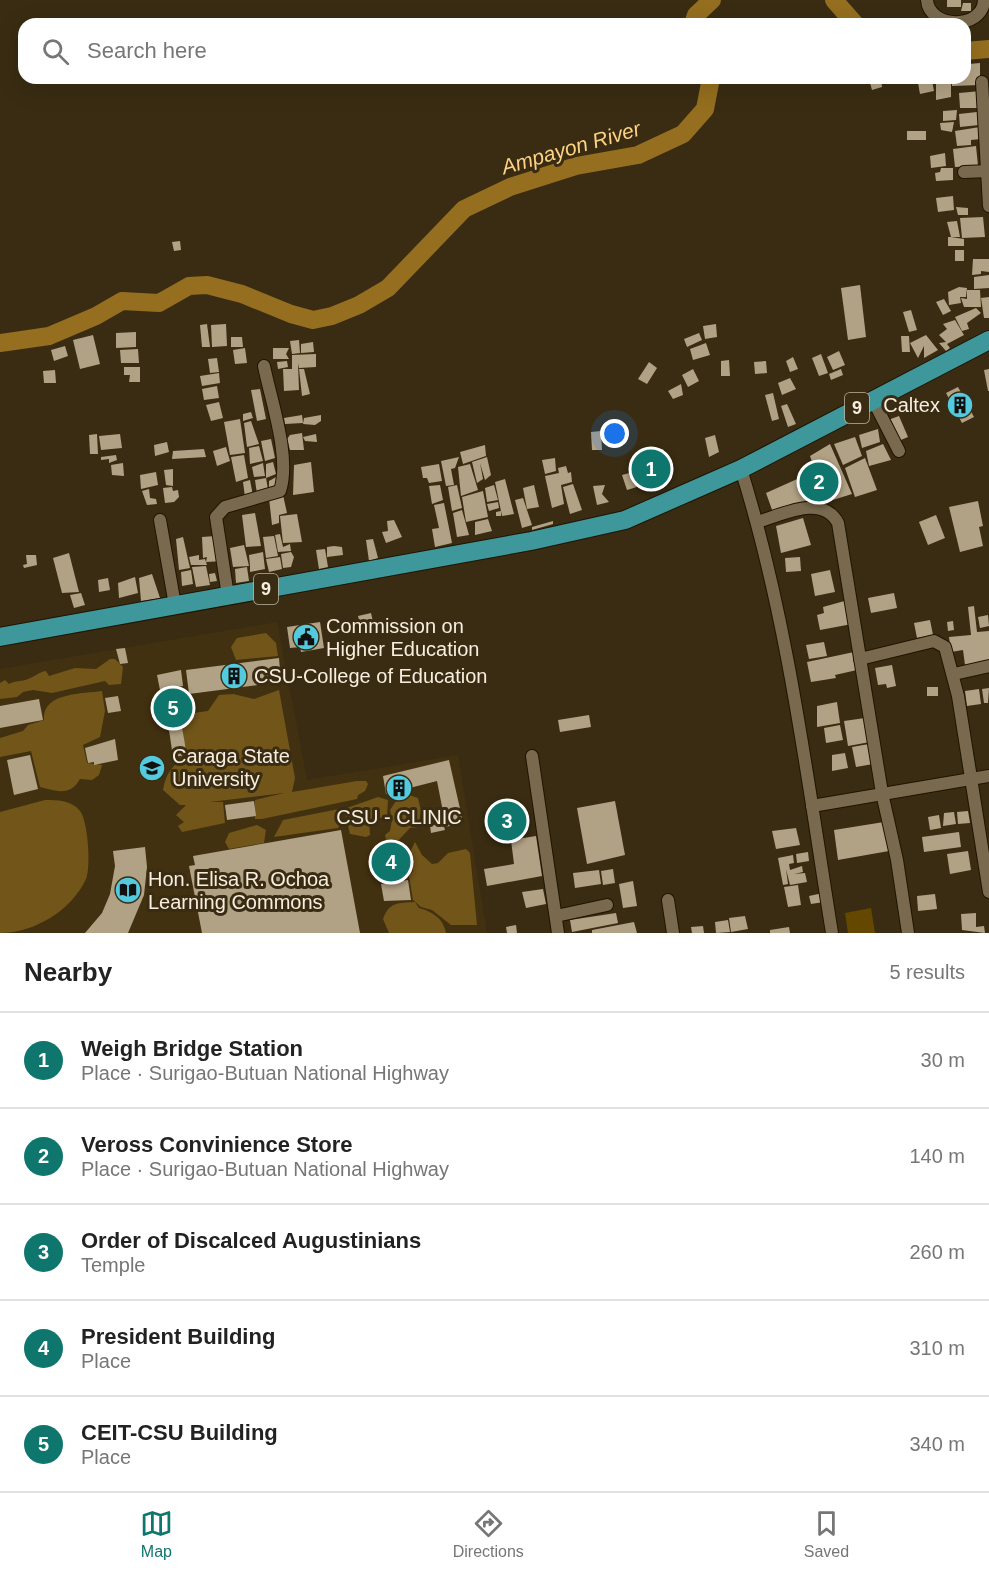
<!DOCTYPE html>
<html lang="en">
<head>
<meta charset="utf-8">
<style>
  :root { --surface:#fff; --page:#f2f2f2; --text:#222; --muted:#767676; --line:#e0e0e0; --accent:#0f766e }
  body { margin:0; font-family:Helvetica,sans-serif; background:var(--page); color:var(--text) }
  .you { position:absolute; left:615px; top:434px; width:21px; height:21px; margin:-15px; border:4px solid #fff; border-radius:50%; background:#1a73e8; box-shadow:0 0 0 9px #1a73e833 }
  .badge { display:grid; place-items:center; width:39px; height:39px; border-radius:50%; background:var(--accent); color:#fff; font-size:20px; font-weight:700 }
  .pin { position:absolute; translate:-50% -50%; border:3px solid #fff; box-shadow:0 2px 6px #0006 }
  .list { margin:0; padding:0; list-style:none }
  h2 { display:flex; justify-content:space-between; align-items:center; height:78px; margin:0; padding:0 24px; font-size:26px }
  h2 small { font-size:20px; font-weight:400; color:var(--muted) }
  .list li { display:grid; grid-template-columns:39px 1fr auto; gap:18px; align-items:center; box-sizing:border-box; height:96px; padding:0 24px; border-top:2px solid var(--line) }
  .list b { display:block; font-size:22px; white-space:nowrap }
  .list p { margin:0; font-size:20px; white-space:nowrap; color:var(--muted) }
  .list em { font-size:20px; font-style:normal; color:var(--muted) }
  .icon { flex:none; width:33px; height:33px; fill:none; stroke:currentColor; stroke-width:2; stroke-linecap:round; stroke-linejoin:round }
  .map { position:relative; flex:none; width:989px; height:933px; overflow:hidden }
  .search { position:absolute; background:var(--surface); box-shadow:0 6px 24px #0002; left:18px; right:18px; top:18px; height:66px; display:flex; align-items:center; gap:15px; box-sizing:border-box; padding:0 21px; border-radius:18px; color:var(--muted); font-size:22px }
  .sheet { height:558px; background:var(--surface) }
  nav { display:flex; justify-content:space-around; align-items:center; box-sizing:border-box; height:84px; border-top:2px solid var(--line); background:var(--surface); font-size:16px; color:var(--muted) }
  nav a { display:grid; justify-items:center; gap:3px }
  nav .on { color:var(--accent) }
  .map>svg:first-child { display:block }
  .built { fill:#423110 }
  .green { fill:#644701 }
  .forest { fill:#715519 }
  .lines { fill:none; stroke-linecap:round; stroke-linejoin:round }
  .river { stroke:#956f1f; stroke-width:18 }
  .building { fill:#b2a285 }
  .street-casing { stroke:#201400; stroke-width:14 }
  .primary-casing { stroke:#201400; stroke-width:20 }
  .street { stroke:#796a4f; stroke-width:12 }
  .primary { stroke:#3e989b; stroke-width:18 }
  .labels { text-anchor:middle; stroke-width:6; stroke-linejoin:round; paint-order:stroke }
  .shield { fill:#392c12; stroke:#beb4a2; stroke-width:1.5 }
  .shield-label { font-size:18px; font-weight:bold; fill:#f7eedf }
  .poi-label { font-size:20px; fill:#f7eedf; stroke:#392c12; text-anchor:start }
  .water-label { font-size:21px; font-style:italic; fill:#fcd284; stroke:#392c12 }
</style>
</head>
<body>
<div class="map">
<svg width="989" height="933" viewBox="0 0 989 933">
  <rect width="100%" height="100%" fill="#392c12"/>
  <polygon class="built" points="277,622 307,780 458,755 487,933 0,933 0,669"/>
  <polygon class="green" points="871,908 875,933 848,933 845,913"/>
  <g class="forest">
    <polygon points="266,633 276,643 278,656 236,660 231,647 237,638"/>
    <path d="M110,659h5l8,8 -2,17 -12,1 -4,-4 -53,12 -19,-3 -10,2 -6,5 -17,2v-16l5,-3 4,4c7,-4 12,-2 19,-5 7,-2 10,-7 18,-8l3,5 26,-8 21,1z"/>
    <path d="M279,690l16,88 -3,14 65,-11h9l2,3 -3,7 -7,4 -1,4 -95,20h-7v-19l29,-7 -74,9h13l2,21 -43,9 -4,-6 6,-4 -8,-7 10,-10h-6l-17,-15c4,-24 15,-23 23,-43l-7,-19 7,-14 22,-3 11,-16 14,-1 21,5z"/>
    <path d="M102,691l3,20 -5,26 -17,8 4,18 15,2 -3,10 -7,5 -12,-1c-10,18 -24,12 -40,8l-9,-36 -31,6v-19l23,-7 5,-6 16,-5c-2,-28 39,-26 58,-29z"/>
    <polygon points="409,792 409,795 418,798 421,811 418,827 410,828 395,844 386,840 385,835 390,831 392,820 390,810 400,795"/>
    <polygon points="378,797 388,800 387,817 369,819 370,835 366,837 350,834 344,809"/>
    <path d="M45,800c13,0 26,0 35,11 8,10 11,56 6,68 -15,32 -52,54 -86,54v-121z"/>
    <polygon points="339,809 340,824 338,828 274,837 283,820"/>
    <polygon points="257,825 266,830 264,843 229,849 225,842 229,833"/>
    <polygon points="415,842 422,855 432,864 438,863 448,853 466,849 470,853 477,925 451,925 432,910 421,907 413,900 409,876 413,871 410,852"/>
    <path d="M415,902l4,6c14,4 24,10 27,25h-57l-6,-14c6,-17 15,-16 32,-17z"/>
  </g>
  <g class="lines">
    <g class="river">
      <polyline points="834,0 855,24"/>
      <polyline points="693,24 696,15 712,0"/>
      <polyline points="965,51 989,49"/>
      <polyline points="0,343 49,336 96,316 122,301 159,303 189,286 207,285 242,294 291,314 313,320 332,316 359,305 388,288 464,209 510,187 576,166 638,155 683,134 705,109 711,78"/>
    </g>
  </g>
  <g class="building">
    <rect x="947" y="0" width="14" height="7"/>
    <polygon points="963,3 971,3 971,11 961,11"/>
    <polygon points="980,63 980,85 952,86 952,78 965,78 965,73 969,73 969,64"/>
    <polygon points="881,80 882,87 872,90 870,83"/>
    <polygon points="932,80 934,91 920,94 918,83"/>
    <polygon points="951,82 951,97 936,100 936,83"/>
    <polygon points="981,91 981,108 960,108 959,93"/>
    <polygon points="957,110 956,120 943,121 943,111"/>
    <polygon points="977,112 979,125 960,127 959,114"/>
    <polygon points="954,122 952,132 941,130 940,123"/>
    <polygon points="980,127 981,139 971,140 971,145 957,146 955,131"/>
    <rect x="907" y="131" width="19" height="9"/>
    <polygon points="976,146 978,166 955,167 953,149"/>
    <polygon points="945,153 946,166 931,168 930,156"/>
    <polygon points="941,168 953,168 953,180 936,181 935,173 940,172"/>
    <polygon points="953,196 954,210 938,212 936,198"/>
    <polygon points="956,207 968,208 968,215 958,215"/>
    <polygon points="983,217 985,237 962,238 960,218"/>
    <polygon points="957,221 960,237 951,237 964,239 964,246 948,246 948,237 951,237 947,222"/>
    <polygon points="180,241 181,250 174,251 172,242"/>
    <rect x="955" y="250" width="9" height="11"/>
    <polygon points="973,259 989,259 989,272 981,271 981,274 972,275"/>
    <polygon points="989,275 989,288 974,289 974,277"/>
    <polygon points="860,285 866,337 848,340 841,288"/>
    <polygon points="959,287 967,288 966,297 960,297 961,303 949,305 948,292"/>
    <polygon points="967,290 980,290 981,307 964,307 961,298 967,299"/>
    <polygon points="989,297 989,318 984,318 981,298"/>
    <polygon points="944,299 951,311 943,315 936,302"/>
    <polygon points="976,308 981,313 967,323 969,329 962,331 955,317"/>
    <polygon points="911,310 917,330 909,332 903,312"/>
    <polygon points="955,320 964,335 947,344 950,348 946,351 939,343 946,342 939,335 947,329 943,324"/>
    <polygon points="207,324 210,347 202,347 200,325"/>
    <polygon points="226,324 227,346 212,347 211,325"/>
    <polygon points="716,324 717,337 705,339 703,326"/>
    <polygon points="136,332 136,347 116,348 116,333"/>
    <polygon points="699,333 702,340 687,347 684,339"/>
    <polygon points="93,335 100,364 80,369 73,340"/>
    <polygon points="926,335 938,350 924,358 924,346 918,358 910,343"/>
    <polygon points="901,336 909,336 910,352 902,352"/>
    <polygon points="231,337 242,337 243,347 231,347"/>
    <polygon points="299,340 300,353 292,354 290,341"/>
    <polygon points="313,342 314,352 301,353 301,344"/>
    <polygon points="706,343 710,355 693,360 690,349"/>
    <polygon points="65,346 68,356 54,361 51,350"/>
    <polygon points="245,348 247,363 235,364 233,350"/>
    <polygon points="273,348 289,348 286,354 289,359 273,359"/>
    <polygon points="138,349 139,363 121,363 120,350"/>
    <polygon points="839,351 845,365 833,370 827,357"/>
    <polygon points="316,354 316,367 299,368 298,363 299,390 284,391 283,369 292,369 292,355"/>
    <polygon points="821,354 828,373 819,376 812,358"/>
    <polygon points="793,357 798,369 790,372 786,361"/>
    <polygon points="217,358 219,372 210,373 208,359"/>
    <polygon points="729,360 730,376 721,376 721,361"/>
    <polygon points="287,361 288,367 278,369 277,362"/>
    <polygon points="766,361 767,373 755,374 754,362"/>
    <polygon points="649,362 657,368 647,384 638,379"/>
    <polygon points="124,367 140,367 140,382 129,382 130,375 124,375"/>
    <polygon points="299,369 304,369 310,394 302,396"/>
    <polygon points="693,369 699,381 688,387 682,375"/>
    <polygon points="841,369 843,375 831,380 829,374"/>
    <polygon points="989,369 989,391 988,391 984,370"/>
    <polygon points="55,370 56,383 44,383 43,371"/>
    <polygon points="219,373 220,383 202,386 200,376"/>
    <polygon points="790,378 796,389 782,395 778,383"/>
    <polygon points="681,384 683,395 673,399 668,391"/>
    <polygon points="217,386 219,398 204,400 202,389"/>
    <polygon points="958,387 974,417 962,423 946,393"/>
    <polygon points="260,389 266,419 257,421 251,390"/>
    <polygon points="773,393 779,419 772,421 765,395"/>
    <polygon points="219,402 223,418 211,421 206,405"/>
    <polygon points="787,404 796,424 788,427 781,406"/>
    <polygon points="251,412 253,418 243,421 243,414"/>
    <polygon points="302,415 303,423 285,424 284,418"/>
    <polygon points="321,415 321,421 315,425 303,424 304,418"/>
    <polygon points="899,416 908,437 896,442 888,420"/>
    <polygon points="240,419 245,453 230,455 224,422"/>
    <polygon points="251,421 259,444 247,447 244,423"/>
    <polygon points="878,429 880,442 862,448 859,435"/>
    <polygon points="601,431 602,450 592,450 591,432"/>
    <polygon points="302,433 304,450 290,450 287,439 290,435"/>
    <polygon points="97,434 98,454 90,454 89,435"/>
    <polygon points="120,434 122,448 101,450 99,436"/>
    <polygon points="316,434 317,442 305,441 303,437"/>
    <polygon points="715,435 719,452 709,457 705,438"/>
    <polygon points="855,437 862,456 843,465 834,444"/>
    <polygon points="271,439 275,458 265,461 261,441"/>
    <polygon points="167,442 169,452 155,456 154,445"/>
    <polygon points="830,444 852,494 775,518 766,493 815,471 810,456"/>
    <polygon points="883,444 891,460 869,466 866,451"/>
    <polygon points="485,445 486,456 463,464 460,452"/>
    <polygon points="259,446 263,461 250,464 249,448"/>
    <polygon points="226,447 230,461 217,466 213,451"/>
    <polygon points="204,449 206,457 172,459 173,451"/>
    <polygon points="663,449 672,476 627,490 622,475 633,472 631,466 636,464 634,458"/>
    <polygon points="116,455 117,460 109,463 109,459 101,460 101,457"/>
    <polygon points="244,455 248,478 236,482 231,457"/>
    <polygon points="459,457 455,468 451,469 454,485 446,486 441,461"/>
    <polygon points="487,457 491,475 485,480 480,463 483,479 477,483 472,462"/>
    <polygon points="555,458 556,471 545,474 542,460"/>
    <polygon points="865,458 877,490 855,497 845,468"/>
    <polygon points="273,462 276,474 266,478 266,464"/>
    <polygon points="311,462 314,492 293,495 294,465"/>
    <polygon points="123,463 124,476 112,475 111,465"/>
    <polygon points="263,463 265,476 254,477 252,467"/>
    <polygon points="439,464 442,481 429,483 427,478 423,478 421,467"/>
    <polygon points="470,464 478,490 461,496 458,467"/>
    <polygon points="566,466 568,473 571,472 572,482 561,485 564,504 552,508 545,476 559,473 558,468"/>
    <polygon points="173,469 173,486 166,485 164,470"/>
    <polygon points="156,472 158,485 141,489 140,475"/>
    <polygon points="278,476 280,491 269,493 269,481"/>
    <polygon points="266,478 269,495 257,494 255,480"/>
    <polygon points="505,479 514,514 502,516 501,511 501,516 496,516 496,512 501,511 495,482"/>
    <polygon points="250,480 253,496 245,497 243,482"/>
    <polygon points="573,484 582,510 570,514 563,487"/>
    <polygon points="440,485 443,500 432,504 429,486"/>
    <polygon points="457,485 462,508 452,511 448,487"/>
    <polygon points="494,485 498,500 487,502 485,488"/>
    <polygon points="534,485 539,507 527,509 523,488"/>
    <polygon points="605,485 602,494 609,502 597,505 593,486"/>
    <polygon points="172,487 173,491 178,490 179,497 174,502 165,503 163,488"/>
    <polygon points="149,489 150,498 156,499 157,504 147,505 142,491"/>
    <polygon points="483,491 488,517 466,522 462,497"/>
    <polygon points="283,495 287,513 279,515 279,523 272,525 269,498"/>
    <polygon points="523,498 532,525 522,528 515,500"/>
    <polygon points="978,501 983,526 979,527 983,546 960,552 949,507"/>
    <polygon points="498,502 499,508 489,511 487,504"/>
    <polygon points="444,503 452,543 435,547 432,529 439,528 434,505"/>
    <polygon points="462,510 469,535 457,537 453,513"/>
    <polygon points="255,513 261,546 246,547 242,515"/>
    <polygon points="297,514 302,542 283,543 280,516"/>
    <polygon points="936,515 945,538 928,545 919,522"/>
    <polygon points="803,518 811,545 781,553 776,526"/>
    <polygon points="488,519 492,531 475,535 475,522"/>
    <polygon points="394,520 402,537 386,543 382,532 388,531 387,521"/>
    <polygon points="553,521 553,524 532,530 532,527"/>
    <polygon points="280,534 283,547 290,544 291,551 278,552 275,535"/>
    <polygon points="215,536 224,561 206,562 207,557 203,558 202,537"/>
    <polygon points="274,536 278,556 266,558 263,537"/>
    <polygon points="183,537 190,568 179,570 176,539"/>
    <polygon points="373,539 378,558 369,561 366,540"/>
    <polygon points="244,545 249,566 233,567 230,548"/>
    <polygon points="334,546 342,547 343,555 327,557 327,547"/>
    <polygon points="325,549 328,567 319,569 316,550"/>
    <polygon points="263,552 265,569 250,572 250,566 253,566 250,566 249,555"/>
    <polygon points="291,552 294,557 291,567 283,568 281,554"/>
    <polygon points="69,553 79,592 62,593 53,558"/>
    <polygon points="26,555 36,555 37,565 24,568 23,565 27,564"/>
    <polygon points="199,555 199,560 205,559 207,565 191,565 189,557"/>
    <polygon points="280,557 282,569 269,572 266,559"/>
    <polygon points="800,557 801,571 786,572 785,558"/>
    <polygon points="206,566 210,585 196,587 192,567"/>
    <polygon points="247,567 249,581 236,583 235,569"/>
    <polygon points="191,570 193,584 182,586 181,572"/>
    <polygon points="830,570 835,592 815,596 811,574"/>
    <polygon points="215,573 217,581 210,582 209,574"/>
    <polygon points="152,574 160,598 141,601 139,578"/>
    <polygon points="135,577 138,593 119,598 118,583"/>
    <polygon points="108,578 110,590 99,592 98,580"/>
    <polygon points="81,593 85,605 74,608 70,595"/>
    <polygon points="894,593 897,608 871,613 868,598"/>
    <polygon points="848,600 852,624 820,630 817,615 824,613 823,607"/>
    <polygon points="974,606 977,632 989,631 989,662 965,665 963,650 951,652 949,637 971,635 968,607"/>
    <polygon points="371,613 374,626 361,628 358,616"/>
    <polygon points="988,615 989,626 980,628 978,617"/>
    <polygon points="930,620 933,635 917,638 914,623"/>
    <polygon points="953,621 954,630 948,631 947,622"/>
    <polygon points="320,622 324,648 301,652 300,647 290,648 287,627"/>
    <polygon points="824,642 827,656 809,659 806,645"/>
    <polygon points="125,648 128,663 120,664 116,649"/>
    <polygon points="854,652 857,670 835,675 836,678 811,682 807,662"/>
    <polygon points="279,658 281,682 189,694 186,670"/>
    <polygon points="892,665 896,686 887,688 886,684 878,685 875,668"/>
    <polygon points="181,670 183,686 160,690 157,675"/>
    <rect x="927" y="687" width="11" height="9"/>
    <polygon points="179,688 185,725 167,728 161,691"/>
    <polygon points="989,688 988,703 984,703 982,689"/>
    <polygon points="979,689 981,704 967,706 965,691"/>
    <polygon points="118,696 121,711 108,713 105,698"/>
    <polygon points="39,699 43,720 0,728 0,706"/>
    <polygon points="837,702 840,723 817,727 817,706"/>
    <polygon points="589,715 591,727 560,732 558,720"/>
    <polygon points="865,718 870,742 848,746 844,721"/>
    <polygon points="840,725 843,740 826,743 824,728"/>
    <polygon points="182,728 187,755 173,757 169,730"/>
    <polygon points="115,739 118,760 94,765 94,762 88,763 85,748"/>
    <polygon points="869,744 873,764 856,767 852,747"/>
    <polygon points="845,753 848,768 832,771 832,755"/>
    <polygon points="30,755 38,789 14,795 7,760"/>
    <polygon points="449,760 463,822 446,827 437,781 386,794 383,776"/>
    <polygon points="254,801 256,816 227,820 225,805"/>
    <polygon points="615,801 625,855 587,864 577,808"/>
    <polygon points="968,811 970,823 958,824 957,812"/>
    <polygon points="954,812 956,824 943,826 944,813"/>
    <polygon points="939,815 941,828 930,830 928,817"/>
    <polygon points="884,822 889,851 838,860 834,830"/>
    <polygon points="443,823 445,830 431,833 430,826"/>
    <polygon points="796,828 800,845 776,849 772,831"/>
    <polygon points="341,830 360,933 202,933 189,866 195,865 193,856"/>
    <polygon points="959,832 961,847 924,852 922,837"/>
    <polygon points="536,836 542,876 487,886 484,869 514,864 511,840"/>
    <polygon points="145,847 147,867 144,895 128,933 85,933 102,913 110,894 115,866 113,851"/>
    <polygon points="406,847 411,869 381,873 374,865 373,858 377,851"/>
    <polygon points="968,851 971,870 950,874 947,854"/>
    <polygon points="808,852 809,861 797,863 796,854"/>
    <polygon points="793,855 794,863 789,864 790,870 802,866 803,872 794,874 805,873 807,882 790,885 786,869 788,884 783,885 778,858"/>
    <polygon points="613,869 615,883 603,885 601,871"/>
    <polygon points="599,870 601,884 575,888 573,873"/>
    <polygon points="408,880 411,900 384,901 381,884"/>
    <polygon points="633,881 637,906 623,908 619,884"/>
    <polygon points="798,885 801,905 788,907 784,887"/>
    <polygon points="543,889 546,904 526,908 522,892"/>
    <polygon points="823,893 824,902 811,904 809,896"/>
    <polygon points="935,894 937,909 918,911 917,896"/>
    <polygon points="616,913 618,923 572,932 570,920"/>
    <polygon points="976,913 976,927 984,926 985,933 962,930 961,914"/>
    <polygon points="745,916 748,929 731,932 729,918"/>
    <polygon points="728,920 730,932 716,933 715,922"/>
    <polygon points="634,922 637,933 592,933 592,930"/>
    <polygon points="516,925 517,933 507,933 506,927"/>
    <polygon points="703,926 704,933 692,933 691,927"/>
    <polygon points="789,927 790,933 770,933 770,930"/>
  </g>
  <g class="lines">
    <defs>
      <g id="street">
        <path d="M927,0c2,29 56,30 57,0"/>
        <polyline points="982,82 989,206"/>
        <polyline points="964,172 989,171"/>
        <polyline points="873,400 899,451"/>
        <path d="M741,469c47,151 66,309 91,464"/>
        <polyline points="160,520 175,605"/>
        <path d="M757,522c25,-7 65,-29 81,1l44,270 15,67 11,73"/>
        <path d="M228,596l-12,-79 9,-10 55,-16c11,-34 -9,-90 -16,-125"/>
        <polyline points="860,659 934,641 945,647 958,696 989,892"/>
        <polyline points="954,674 989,666"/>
        <polyline points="532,756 558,933"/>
        <polyline points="812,806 989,776"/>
        <polyline points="668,900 673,933"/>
        <polyline points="556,916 607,905"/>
      </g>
      <polyline id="primary" points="0,637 531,541 625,520 741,469 989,340"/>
    </defs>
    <use href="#street" class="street-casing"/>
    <use href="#primary" class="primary-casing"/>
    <use href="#street" class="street"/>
    <use href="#primary" class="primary"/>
  </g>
  <defs>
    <symbol id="building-disc" viewBox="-11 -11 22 22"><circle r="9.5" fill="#54cade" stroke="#392c12"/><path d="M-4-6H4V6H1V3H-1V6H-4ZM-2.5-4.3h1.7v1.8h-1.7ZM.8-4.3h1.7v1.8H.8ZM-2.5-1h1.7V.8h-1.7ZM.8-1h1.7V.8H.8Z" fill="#111"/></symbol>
    <symbol id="civic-disc" viewBox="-11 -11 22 22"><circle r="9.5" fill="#54cade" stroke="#392c12"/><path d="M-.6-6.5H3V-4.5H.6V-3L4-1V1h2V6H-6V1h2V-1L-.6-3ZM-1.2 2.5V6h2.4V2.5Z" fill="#111"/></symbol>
    <symbol id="university-disc" viewBox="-11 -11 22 22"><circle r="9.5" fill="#54cade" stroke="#392c12"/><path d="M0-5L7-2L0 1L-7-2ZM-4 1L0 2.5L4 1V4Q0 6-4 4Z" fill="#111"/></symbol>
    <symbol id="library-disc" viewBox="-11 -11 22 22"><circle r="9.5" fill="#54cade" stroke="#392c12"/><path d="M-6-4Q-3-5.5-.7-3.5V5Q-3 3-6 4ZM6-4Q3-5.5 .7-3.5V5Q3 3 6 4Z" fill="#111"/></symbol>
  </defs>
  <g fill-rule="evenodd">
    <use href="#building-disc" x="945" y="390" width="30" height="30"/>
    <use href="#civic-disc" x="291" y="622" width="30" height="30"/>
    <use href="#building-disc" x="219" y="661" width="30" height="30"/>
    <use href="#university-disc" x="137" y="753" width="30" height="30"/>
    <use href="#building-disc" x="384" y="773" width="30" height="30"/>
    <use href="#library-disc" x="113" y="875" width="30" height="30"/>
  </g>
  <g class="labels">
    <g class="shield">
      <rect x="845" y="393" width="24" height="30" rx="4.5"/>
      <rect x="254" y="574" width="24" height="30" rx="4.5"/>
    </g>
    <g class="shield-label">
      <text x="857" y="414">9</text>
      <text x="266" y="595">9</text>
    </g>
    <g class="poi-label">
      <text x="940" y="412" text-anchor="end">Caltex</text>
      <text x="326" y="633">Commission on<tspan x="326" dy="23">Higher Education</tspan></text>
      <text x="254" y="683">CSU-College of Education</text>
      <text x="172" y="763">Caraga State<tspan x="172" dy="23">University</tspan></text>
      <text x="399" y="824" text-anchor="middle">CSU - CLINIC</text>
      <text x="148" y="886">Hon. Elisa R. Ochoa<tspan x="148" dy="23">Learning Commons</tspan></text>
    </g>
    <g class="water-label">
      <text transform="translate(571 148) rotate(-16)" y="7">Ampayon River</text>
    </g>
  </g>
</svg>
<div class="you"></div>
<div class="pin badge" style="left:651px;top:469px">1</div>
<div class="pin badge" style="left:819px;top:482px">2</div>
<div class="pin badge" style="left:507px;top:821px">3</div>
<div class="pin badge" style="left:391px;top:862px">4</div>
<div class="pin badge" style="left:173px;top:708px">5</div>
<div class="search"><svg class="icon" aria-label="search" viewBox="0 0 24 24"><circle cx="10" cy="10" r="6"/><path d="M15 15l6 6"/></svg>Search here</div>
</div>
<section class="sheet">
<h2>Nearby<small>5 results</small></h2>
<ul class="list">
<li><span class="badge">1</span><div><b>Weigh Bridge Station</b><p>Place · Surigao-Butuan National Highway</p></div><em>30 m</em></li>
<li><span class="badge">2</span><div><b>Veross Convinience Store</b><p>Place · Surigao-Butuan National Highway</p></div><em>140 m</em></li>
<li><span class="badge">3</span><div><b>Order of Discalced Augustinians</b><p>Temple</p></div><em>260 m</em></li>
<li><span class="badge">4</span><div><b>President Building</b><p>Place</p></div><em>310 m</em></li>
<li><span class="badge">5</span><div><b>CEIT-CSU Building</b><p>Place</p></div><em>340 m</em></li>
</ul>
</section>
<nav>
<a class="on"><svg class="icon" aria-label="map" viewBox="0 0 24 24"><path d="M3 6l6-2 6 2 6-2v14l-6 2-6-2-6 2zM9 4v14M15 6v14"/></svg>Map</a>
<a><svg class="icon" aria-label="directions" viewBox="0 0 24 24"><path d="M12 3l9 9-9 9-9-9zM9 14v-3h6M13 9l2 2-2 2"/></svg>Directions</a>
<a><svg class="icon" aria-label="saved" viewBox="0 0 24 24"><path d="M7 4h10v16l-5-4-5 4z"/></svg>Saved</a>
</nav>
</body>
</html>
